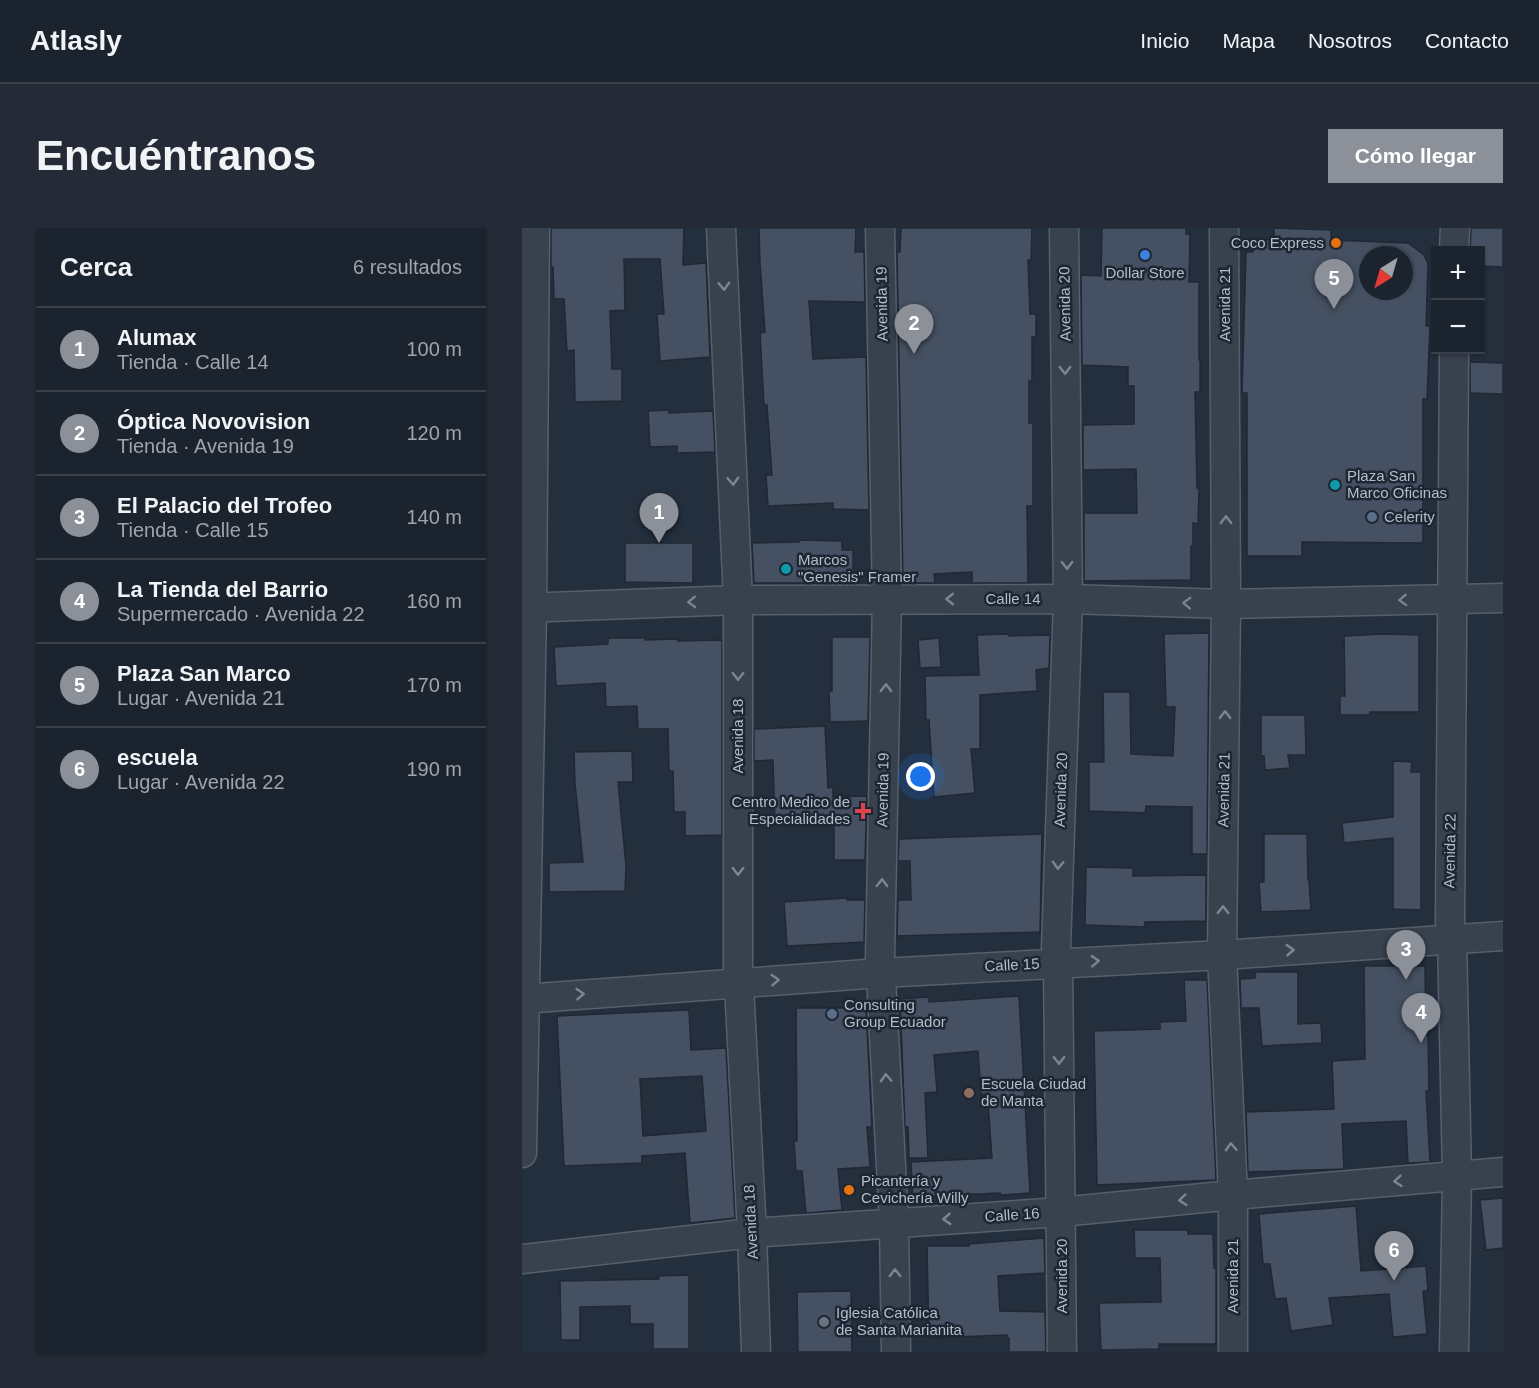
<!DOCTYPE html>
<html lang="es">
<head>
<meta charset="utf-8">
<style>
  :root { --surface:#1b232e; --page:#242b36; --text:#f1f3f6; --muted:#a0a4aa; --line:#39404a; --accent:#8c9099 }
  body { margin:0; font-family:Helvetica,sans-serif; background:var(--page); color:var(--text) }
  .controls { position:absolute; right:18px; top:18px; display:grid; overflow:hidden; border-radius:0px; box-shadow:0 2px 4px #0004 }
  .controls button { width:54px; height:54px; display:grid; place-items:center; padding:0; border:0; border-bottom:2px solid var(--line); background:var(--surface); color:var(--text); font:30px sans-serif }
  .compass { position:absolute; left:837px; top:18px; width:54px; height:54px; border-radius:50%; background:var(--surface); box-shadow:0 2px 4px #0004; rotate:217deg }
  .you { position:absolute; left:399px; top:549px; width:21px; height:21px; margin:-15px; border:4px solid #fff; border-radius:50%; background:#1a73e8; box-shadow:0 0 0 9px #1a73e833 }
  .badge { display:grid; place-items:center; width:39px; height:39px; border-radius:50%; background:var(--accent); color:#fff; font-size:20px; font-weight:700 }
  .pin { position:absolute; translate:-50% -50px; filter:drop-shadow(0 2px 3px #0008) }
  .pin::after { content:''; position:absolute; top:32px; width:21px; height:18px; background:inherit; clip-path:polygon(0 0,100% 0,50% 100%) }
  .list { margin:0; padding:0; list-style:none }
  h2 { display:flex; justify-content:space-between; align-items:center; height:78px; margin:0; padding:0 24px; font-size:26px }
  h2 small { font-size:20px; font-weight:400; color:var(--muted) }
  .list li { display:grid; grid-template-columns:39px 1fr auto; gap:18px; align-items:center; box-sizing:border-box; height:84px; padding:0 24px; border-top:2px solid var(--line) }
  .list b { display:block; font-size:22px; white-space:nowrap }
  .list p { margin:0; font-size:20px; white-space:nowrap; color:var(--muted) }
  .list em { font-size:20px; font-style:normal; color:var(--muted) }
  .map { position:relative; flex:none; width:981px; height:1124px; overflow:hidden; border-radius:0px }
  header { display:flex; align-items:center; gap:36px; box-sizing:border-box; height:84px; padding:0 30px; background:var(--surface); border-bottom:2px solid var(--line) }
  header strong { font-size:28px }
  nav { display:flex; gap:33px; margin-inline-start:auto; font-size:21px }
  .intro { display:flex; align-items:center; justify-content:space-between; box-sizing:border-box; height:144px; padding:0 36px }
  h1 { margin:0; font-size:42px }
  .button { padding:15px 27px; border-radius:0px; background:var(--accent); color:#fff; font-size:21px; font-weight:700 }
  main { display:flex; gap:36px; padding:0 36px }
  aside { flex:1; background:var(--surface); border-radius:0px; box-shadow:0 2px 4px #0004 }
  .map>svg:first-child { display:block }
  .building { fill:#455162; stroke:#1f2835; stroke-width:1.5; fill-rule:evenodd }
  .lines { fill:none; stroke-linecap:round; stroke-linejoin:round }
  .minor-casing { stroke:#565f6c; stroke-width:31 }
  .minor { stroke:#38414e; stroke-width:28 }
  .oneway { stroke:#7c8592 }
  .food-dot { fill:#e8710a; stroke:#1d2633; stroke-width:2 }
  .shop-dot { fill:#3f7fe0; stroke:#1d2633; stroke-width:2 }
  .culture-dot { fill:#0f9aa8; stroke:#1d2633; stroke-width:2 }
  .service-dot { fill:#5c6f8a; stroke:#1d2633; stroke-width:2 }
  .health-dot { fill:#e0444e; stroke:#1d2633; stroke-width:2 }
  .education-dot { fill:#8d6e63; stroke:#1d2633; stroke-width:2 }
  .worship-dot { fill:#6b7280; stroke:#1d2633; stroke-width:2 }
  .labels { text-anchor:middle; stroke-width:5; stroke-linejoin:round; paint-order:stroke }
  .poi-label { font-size:15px; fill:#b4bcc9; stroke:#1d2633; text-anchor:start }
  .street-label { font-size:15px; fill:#b4bcc9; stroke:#1d2633 }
</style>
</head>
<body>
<header>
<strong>Atlasly</strong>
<nav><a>Inicio</a><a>Mapa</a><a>Nosotros</a><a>Contacto</a></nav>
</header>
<div class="intro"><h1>Encuéntranos</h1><a class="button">Cómo llegar</a></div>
<main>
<aside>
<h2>Cerca<small>6 resultados</small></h2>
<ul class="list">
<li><span class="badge">1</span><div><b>Alumax</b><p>Tienda · Calle 14</p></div><em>100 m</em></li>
<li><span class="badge">2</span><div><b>Óptica Novovision</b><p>Tienda · Avenida 19</p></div><em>120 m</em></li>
<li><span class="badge">3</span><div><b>El Palacio del Trofeo</b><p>Tienda · Calle 15</p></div><em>140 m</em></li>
<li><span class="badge">4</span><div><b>La Tienda del Barrio</b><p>Supermercado · Avenida 22</p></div><em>160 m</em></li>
<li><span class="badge">5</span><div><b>Plaza San Marco</b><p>Lugar · Avenida 21</p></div><em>170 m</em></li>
<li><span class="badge">6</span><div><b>escuela</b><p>Lugar · Avenida 22</p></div><em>190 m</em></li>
</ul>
</aside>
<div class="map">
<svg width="981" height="1124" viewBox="0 0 981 1124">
  <rect width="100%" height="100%" fill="#242f3e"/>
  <g class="building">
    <polygon points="29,0 162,0 161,37 184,35 188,129 138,133 135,86 142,86 138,31 102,31 103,82 88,83 90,141 100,141 100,173 53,174 52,122 45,123 42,71 32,71 31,39 29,39"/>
    <polygon points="237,0 334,0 333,24 342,24 343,74 287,73 291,131 344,129 347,282 311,281 311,275 246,278 244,247 250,247 245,177 242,177 238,105 243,104 238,35"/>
    <polygon points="379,0 510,0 509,33 506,32 508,86 514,86 514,109 510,109 510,153 507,153 507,195 511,195 511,278 505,278 506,355 450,355 450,344 412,346 413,355 381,355 375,24 378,24"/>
    <polygon points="580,0 664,0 664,6 668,6 667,54 677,54 677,132 678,132 678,164 673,164 675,260 677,260 676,296 671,295 671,318 669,318 669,352 562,353 562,285 615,285 614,241 561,242 561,197 612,196 612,158 606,158 606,139 560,137 559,47 579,48"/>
    <path d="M752,0l57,2v10l77,3 16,12 4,9 -2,62h4l-3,73h-4v144l-121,-1v14h-55v-163h-5l4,-141h7l1,-13 20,1zM846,27h36v36h-36z"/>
    <polygon points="949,0 981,0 981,39 958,38 958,22 948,22"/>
    <polygon points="948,134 981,135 981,166 948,165"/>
    <polygon points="147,182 147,185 191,183 193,224 155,225 155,218 128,219 126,183"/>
    <polygon points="277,312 320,313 320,322 331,322 331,355 232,355 230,315 277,314"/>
    <polygon points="103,315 171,315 171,355 103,354"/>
    <polygon points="687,405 685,626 670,626 670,579 624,578 623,585 567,583 567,534 582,534 581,464 608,464 609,526 651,528 653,479 644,479 642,406"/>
    <polygon points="487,406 487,408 528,407 527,440 514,442 515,463 458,467 458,521 449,521 453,565 412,569 407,492 404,492 403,448 457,447 455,407"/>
    <polygon points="862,406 897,407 897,484 848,484 848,487 818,487 818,468 823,468 822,408"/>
    <polygon points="310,409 348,409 346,493 308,494 307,463 310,463"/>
    <polygon points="86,410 123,410 123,412 156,411 156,413 200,412 200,607 163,608 163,584 152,584 151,543 147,543 146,501 116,501 115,478 84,479 83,455 34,458 32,419 86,416"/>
    <polygon points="417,410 419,439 398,440 396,412"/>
    <polygon points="739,487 783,487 784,527 766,527 768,540 743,542 742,528 739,528"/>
    <polygon points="303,498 306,560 311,559 311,569 345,568 343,632 312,632 312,596 253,597 251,532 232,533 232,501"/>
    <polygon points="110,523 111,554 96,554 104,638 103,663 27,664 27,635 61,634 53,555 52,524"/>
    <polygon points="871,533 890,534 889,544 899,544 899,682 871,681 871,610 822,615 820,595 871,589"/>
    <polygon points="520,606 518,704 375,708 376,672 389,672 388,633 376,633 377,611"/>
    <polygon points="742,606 785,606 786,652 787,652 789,682 739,684 737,654 742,654"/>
    <polygon points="564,639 611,640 611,648 684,647 684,693 623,694 622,699 563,697"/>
    <polygon points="325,670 325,672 343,672 342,714 265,718 262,674"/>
    <polygon points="842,738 903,738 904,807 906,807 907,863 904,863 908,934 886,935 884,893 820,896 822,941 726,944 724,884 812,881 810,833 843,831"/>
    <polygon points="733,744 776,744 776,796 799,795 800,815 740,818 737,780 719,780 718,751 733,750"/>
    <polygon points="662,752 685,752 694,952 575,957 572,803 638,801 638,794 664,793"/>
    <polygon points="497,768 508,965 479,967 478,965 391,969 389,934 470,930 466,876 462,877 462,866 459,867 456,823 412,827 415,864 403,865 406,930 387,930 386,899 383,899 378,771 407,769 407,774"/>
    <polygon points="274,780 344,780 350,899 345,899 348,939 316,941 320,982 284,985 280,943 274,943 272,913 275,913"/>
    <path d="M167,782l2,40 35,-2 9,170 -45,5 -5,-70 -43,3v7l-78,3 -7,-150zM180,848l4,55 -63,5 -3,-57z"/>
    <polygon points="981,970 981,1020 964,1022 958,972"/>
    <polygon points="834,978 839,1043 904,1038 906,1063 901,1063 905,1106 871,1109 867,1066 807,1070 811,1097 769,1103 764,1070 753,1071 748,1036 741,1036 737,986"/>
    <polygon points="612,1002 666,1002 666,1006 691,1006 692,1040 694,1040 694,1116 637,1116 637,1121 579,1122 577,1075 639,1074 638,1030 613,1030"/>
    <polygon points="522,1010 523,1045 476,1048 478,1083 523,1084 524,1124 487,1124 487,1110 485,1110 485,1107 407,1110 405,1018 447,1018 447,1016"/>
    <polygon points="167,1047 167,1121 131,1121 131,1096 108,1096 108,1078 58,1079 58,1112 39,1112 38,1053 137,1051 136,1048"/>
    <polygon points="329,1063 330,1124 276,1124 275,1064"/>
  </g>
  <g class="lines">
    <defs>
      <g id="minor">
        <polyline points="199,0 216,372 216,738 230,1005 234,1124"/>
        <polyline points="358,0 365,371 358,731 372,995 374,1124"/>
        <polyline points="702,0 704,376 700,727 711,967 711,1124"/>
        <polyline points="932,22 933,0"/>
        <polyline points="932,122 928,696 930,710 935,949 932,1124"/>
        <polyline points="0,380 216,372 546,371 704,376 981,370"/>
        <polyline points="0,771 359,745 700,727 981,708"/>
        <polyline points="0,925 10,380 13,0"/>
        <polyline points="0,1031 230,1005 539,984 711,967 981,944"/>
        <polyline points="540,1124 536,735 534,719 546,371 542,0"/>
      </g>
    </defs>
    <use href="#minor" class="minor-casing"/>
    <use href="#minor" class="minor"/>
  </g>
  <defs><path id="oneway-chevron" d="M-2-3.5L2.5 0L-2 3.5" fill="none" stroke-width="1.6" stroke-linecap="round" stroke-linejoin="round" transform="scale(1.5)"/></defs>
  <g class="oneway">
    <use href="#oneway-chevron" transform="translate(202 58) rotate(87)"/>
    <use href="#oneway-chevron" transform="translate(543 142) rotate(89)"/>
    <use href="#oneway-chevron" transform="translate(211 253) rotate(87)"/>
    <use href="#oneway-chevron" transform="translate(704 292) rotate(-90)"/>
    <use href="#oneway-chevron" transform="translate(545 337) rotate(89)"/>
    <use href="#oneway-chevron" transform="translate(428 371) rotate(180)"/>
    <use href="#oneway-chevron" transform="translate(881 372) rotate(178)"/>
    <use href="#oneway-chevron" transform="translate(170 374) rotate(178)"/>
    <use href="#oneway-chevron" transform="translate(665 375) rotate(-178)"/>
    <use href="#oneway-chevron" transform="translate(216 448) rotate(90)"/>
    <use href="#oneway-chevron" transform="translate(364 460) rotate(-89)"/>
    <use href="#oneway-chevron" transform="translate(703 487) rotate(-89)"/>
    <use href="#oneway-chevron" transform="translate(536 637) rotate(92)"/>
    <use href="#oneway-chevron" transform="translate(216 643) rotate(90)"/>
    <use href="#oneway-chevron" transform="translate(360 655) rotate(-89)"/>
    <use href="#oneway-chevron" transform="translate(701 682) rotate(-89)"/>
    <use href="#oneway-chevron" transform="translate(768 722) rotate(-4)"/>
    <use href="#oneway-chevron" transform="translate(573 733) rotate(-3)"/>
    <use href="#oneway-chevron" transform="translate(253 752) rotate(-4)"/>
    <use href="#oneway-chevron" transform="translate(58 766) rotate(-4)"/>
    <use href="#oneway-chevron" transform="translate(537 832) rotate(89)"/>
    <use href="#oneway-chevron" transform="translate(364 850) rotate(-93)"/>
    <use href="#oneway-chevron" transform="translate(709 919) rotate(-93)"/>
    <use href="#oneway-chevron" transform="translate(876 953) rotate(175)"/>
    <use href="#oneway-chevron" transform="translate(661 972) rotate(174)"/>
    <use href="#oneway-chevron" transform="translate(425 991) rotate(176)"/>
    <use href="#oneway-chevron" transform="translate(373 1045) rotate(-91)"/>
  </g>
  <g class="food-dot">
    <circle cx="814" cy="15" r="6"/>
    <circle cx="327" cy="962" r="6"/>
  </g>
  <circle class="shop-dot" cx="623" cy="27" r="6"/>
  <g class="culture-dot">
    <circle cx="813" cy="257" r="6"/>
    <circle cx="264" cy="341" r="6"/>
  </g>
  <g class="service-dot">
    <circle cx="850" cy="289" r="6"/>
    <circle cx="310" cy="786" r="6"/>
  </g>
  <path class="health-dot" d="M338 574h6v6h6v6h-6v6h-6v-6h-6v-6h6z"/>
  <circle class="education-dot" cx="447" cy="865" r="6"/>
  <circle class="worship-dot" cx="302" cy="1094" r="6"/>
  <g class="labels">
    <g class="poi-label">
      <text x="802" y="20" text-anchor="end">Coco Express</text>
      <text x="623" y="50" text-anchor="middle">Dollar Store</text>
      <text x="825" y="253">Plaza San<tspan x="825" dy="17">Marco Oficinas</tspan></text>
      <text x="862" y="294">Celerity</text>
      <text x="276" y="337">Marcos<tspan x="276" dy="17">"Genesis" Framer</tspan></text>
      <text x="328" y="579" text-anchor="end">Centro Medico de<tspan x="328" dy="17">Especialidades</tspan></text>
      <text x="322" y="782">Consulting<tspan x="322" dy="17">Group Ecuador</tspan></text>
      <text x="459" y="861">Escuela Ciudad<tspan x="459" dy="17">de Manta</tspan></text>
      <text x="339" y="958">Picantería y<tspan x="339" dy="17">Cevichería Willy</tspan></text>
      <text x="314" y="1090">Iglesia Católica<tspan x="314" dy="17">de Santa Marianita</tspan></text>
    </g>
    <g class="street-label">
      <text transform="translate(360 76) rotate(-91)" y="5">Avenida 19</text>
      <text transform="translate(543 76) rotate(-91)" y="5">Avenida 20</text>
      <text transform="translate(703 76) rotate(-90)" y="5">Avenida 21</text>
      <text x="491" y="376">Calle 14</text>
      <text transform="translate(216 508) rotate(-90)" y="5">Avenida 18</text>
      <text transform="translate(361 562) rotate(-89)" y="5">Avenida 19</text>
      <text transform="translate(539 562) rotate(-88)" y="5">Avenida 20</text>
      <text transform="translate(702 562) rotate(-89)" y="5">Avenida 21</text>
      <text transform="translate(928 623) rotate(-89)" y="5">Avenida 22</text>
      <text transform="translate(490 737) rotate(-3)" y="5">Calle 15</text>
      <text transform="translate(490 987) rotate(-4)" y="5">Calle 16</text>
      <text transform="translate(229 994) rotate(-93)" y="5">Avenida 18</text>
      <text transform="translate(540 1048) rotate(-90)" y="5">Avenida 20</text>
      <text transform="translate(711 1048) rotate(-90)" y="5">Avenida 21</text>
    </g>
  </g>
</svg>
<div class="controls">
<button>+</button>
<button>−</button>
</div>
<svg class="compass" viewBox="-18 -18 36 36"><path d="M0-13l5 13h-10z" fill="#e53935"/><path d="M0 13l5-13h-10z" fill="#a0a4aa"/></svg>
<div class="you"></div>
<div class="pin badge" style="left:137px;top:315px">1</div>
<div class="pin badge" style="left:392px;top:126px">2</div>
<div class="pin badge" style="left:884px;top:752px">3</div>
<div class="pin badge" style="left:899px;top:815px">4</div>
<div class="pin badge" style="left:812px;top:81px">5</div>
<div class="pin badge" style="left:872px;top:1053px">6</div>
</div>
</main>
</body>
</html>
